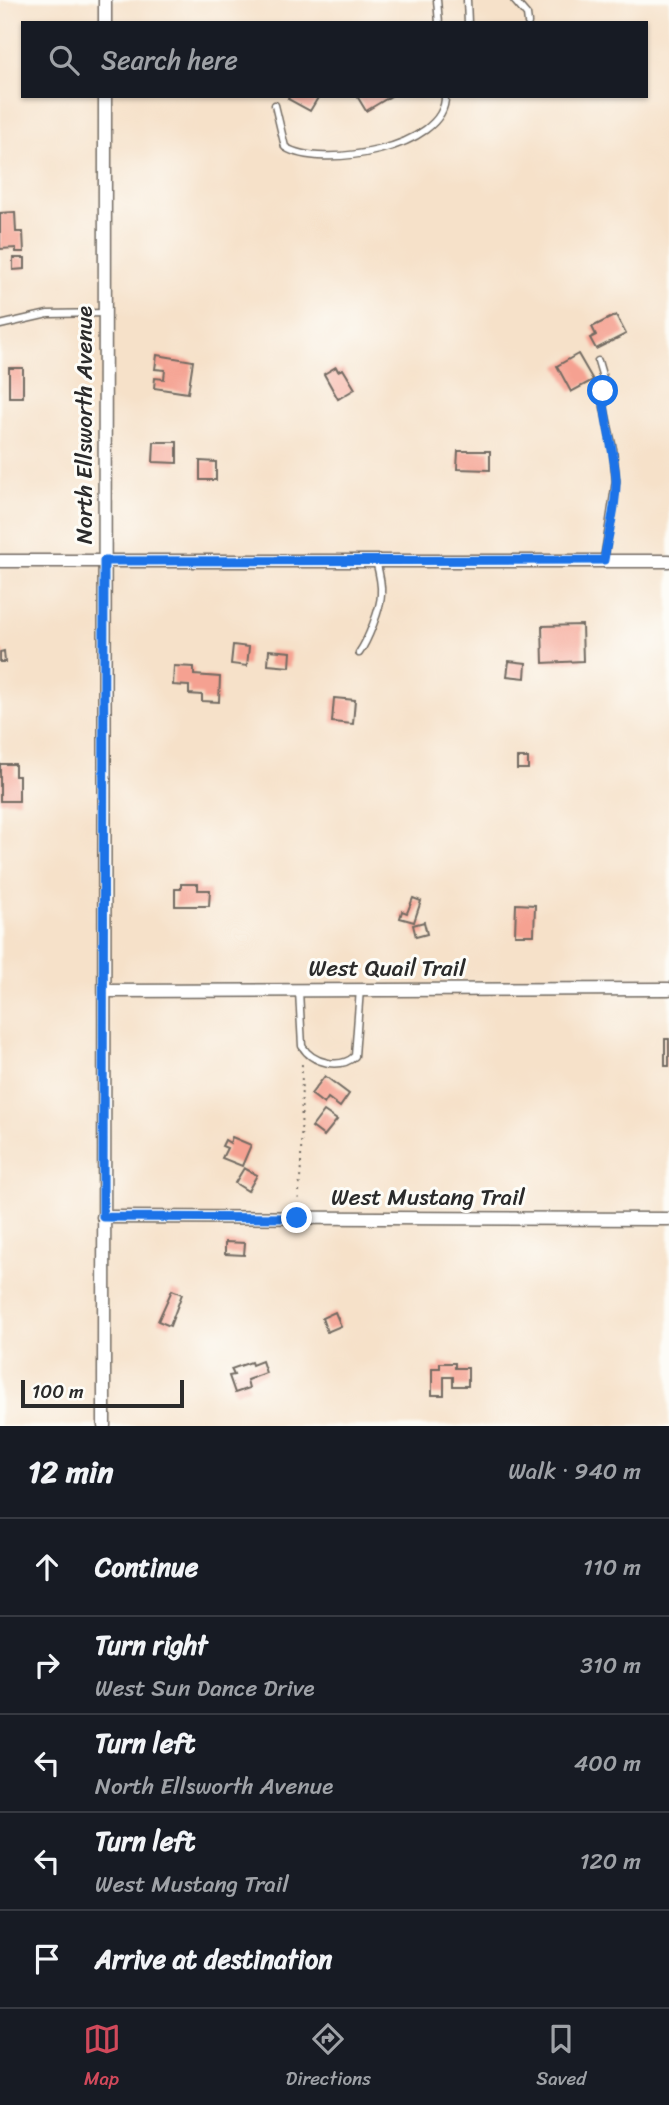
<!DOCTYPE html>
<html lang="en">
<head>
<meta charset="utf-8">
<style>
  :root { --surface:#171b24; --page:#20242c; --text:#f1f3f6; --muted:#9ea1a6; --line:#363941; --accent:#d1495b }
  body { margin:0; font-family:Sriracha,sans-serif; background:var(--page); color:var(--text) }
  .scale { position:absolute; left:21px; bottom:18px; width:163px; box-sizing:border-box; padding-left:7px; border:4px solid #2b2b2b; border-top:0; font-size:19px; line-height:24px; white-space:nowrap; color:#2b2b2b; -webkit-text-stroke:5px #fdfcf7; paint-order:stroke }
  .stop { position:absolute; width:21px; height:21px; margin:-16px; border:5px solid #1a73e8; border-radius:50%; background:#fff }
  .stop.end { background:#1a73e8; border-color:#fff; box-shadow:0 2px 7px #0008 }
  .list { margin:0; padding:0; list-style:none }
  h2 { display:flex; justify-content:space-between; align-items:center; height:91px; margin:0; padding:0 28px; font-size:30px }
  h2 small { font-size:23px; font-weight:400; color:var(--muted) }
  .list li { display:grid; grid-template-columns:46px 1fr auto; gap:21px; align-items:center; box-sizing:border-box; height:98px; padding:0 28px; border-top:2px solid var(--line) }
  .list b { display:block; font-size:26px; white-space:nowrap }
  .list p { margin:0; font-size:23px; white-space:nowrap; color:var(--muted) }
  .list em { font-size:23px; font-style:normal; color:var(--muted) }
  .icon { flex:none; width:38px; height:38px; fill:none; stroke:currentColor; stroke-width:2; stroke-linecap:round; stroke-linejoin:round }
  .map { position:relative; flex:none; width:669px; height:1426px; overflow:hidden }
  .search { position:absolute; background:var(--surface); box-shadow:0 2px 5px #0004; left:21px; right:21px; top:21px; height:77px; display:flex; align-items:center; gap:18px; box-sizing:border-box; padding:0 24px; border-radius:0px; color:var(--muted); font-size:26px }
  .sheet { height:581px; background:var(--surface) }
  nav { display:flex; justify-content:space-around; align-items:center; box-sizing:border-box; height:98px; border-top:2px solid var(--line); background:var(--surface); font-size:19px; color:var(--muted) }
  nav a { display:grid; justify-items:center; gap:4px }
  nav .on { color:var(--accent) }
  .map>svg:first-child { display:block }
  .building { fill:#f5a191 }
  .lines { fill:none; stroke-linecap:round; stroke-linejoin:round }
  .service-casing { stroke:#726b62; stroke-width:9 }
  .minor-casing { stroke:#726b62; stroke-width:15 }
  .path { stroke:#726b62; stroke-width:2; stroke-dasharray:2 5; stroke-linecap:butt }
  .service { stroke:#fff; stroke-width:6 }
  .minor { stroke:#fff; stroke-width:12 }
  .route { stroke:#1a73e8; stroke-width:9 }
  .labels { text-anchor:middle; stroke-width:6; stroke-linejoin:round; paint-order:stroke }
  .street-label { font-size:23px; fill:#2b2b2b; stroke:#fdfcf7 }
</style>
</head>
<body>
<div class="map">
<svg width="669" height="1426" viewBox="0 0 669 1426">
  <rect width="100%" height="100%" fill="#fdfcf7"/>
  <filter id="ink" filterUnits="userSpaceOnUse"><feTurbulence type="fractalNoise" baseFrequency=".0143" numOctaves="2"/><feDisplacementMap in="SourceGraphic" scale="14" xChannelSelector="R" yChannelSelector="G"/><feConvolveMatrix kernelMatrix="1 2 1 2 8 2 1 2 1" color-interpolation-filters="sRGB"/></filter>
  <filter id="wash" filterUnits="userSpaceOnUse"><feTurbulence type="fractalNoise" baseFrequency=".00686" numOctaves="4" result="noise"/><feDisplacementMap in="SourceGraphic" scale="28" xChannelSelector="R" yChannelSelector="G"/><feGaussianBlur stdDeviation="1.57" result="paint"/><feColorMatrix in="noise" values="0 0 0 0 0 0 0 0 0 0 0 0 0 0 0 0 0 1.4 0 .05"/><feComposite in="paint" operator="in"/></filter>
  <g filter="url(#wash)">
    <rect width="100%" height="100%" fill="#f6e1c9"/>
    <g id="blocks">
      <g class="building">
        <polygon points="290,96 319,96 310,111 288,99"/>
        <polygon points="357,96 391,96 366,111"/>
        <polygon points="15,212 16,232 23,232 24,252 16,252 16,248 0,249 0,213"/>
        <polygon points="13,258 25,258 25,269 13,270"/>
        <polygon points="616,315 626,334 596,349 590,338 596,335 592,327"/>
        <polygon points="578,354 593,380 571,392 557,366"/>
        <polygon points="157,355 193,361 188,393 154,388 155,378 164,379 165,370 155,369"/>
        <polygon points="336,367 338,371 343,369 355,389 338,399 324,374"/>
        <rect x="9" y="368" width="14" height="29"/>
        <polygon points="154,442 177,442 177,463 153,462"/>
        <polygon points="458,451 490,451 490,470 457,469"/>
        <polygon points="200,461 216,462 216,480 200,480"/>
        <polygon points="582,625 583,661 543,663 542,626"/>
        <polygon points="233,645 249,647 247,666 231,664"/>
        <polygon points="269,650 291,652 290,667 268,665"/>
        <polygon points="4,651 5,662 0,662 0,652"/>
        <polygon points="509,661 526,663 525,678 507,676"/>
        <polygon points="174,666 194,667 194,675 220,677 219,702 202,701 202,695 189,694 189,686 173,685"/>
        <polygon points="334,698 355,700 353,724 332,722"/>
        <rect x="517" y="758" width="11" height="11"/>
        <polygon points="0,764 15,764 15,776 19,776 19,801 0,801"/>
        <polygon points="181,884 198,884 198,890 210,890 209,906 175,906 175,889 181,889"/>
        <polygon points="413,898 421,901 414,922 400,918 402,911 407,913"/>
        <polygon points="516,904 535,905 534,935 515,935"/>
        <polygon points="424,922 427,934 416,937 413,925"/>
        <rect x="665" y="1039" width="4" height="27"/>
        <polygon points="325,1076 349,1094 340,1107 328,1098 324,1104 311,1094"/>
        <polygon points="324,1111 337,1120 324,1136 312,1127"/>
        <polygon points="232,1137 251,1145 242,1166 222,1158 227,1148 222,1146 225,1140 230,1143"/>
        <polygon points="244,1168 257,1175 248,1191 235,1183"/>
        <polygon points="225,1242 245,1243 244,1255 225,1254"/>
        <polygon points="172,1290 182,1294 170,1326 158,1321"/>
        <polygon points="335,1312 341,1326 327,1332 322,1318"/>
        <polygon points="262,1361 266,1373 247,1380 249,1388 235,1393 229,1376 234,1375 231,1369 251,1362 252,1365"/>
        <polygon points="440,1363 455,1363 455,1368 468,1368 468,1386 453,1386 453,1377 444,1377 444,1395 432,1395 432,1368 440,1368"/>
      </g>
    </g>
  </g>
  <g filter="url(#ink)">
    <use href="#blocks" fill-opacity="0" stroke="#726b62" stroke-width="2"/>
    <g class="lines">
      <defs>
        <g id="service">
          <polyline points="437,0 439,23"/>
          <polyline points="467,0 468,23"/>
          <polyline points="514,0 527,15 528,23"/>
          <path d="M275,105l10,42c34,23 162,2 160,-51"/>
          <polyline points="0,325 48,314 105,313"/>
          <polyline points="598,361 603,378 604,407 613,449 616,481 604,560"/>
          <path d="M359,653c8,-11 22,-45 22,-59 1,-11 -2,-22 -5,-33"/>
          <path d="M299,991l3,55c10,17 38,24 53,10l5,-67"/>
        </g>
        <g id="minor">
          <polyline points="105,23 105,0"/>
          <polyline points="0,561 669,561"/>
          <polyline points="105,991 669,989"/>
          <polyline points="103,1217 669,1219"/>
          <polyline points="104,1426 105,96"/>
        </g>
      </defs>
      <use href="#service" class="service-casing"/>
      <use href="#minor" class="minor-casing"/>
      <polyline class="path" points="298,1206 301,1166 302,1061"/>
      <use href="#service" class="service"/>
      <use href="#minor" class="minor"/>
    </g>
  </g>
  <g class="lines" filter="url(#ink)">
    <path class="route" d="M297,1218l-194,-1 1,-656 500,-1c4,-26 13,-55 12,-82 -2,-29 -12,-57 -13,-87"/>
  </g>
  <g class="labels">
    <g class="street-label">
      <text transform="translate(84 425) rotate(-90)" y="8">North Ellsworth Avenue</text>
      <text x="387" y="976">West Quail Trail</text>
      <text x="428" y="1205">West Mustang Trail</text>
    </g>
  </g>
</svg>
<div class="scale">100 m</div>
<div class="stop" style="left:603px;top:391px"></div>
<div class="stop end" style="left:297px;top:1218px"></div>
<div class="search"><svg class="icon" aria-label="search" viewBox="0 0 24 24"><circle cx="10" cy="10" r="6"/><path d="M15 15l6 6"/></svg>Search here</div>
</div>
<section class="sheet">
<h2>12 min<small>Walk · 940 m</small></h2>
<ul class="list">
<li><svg class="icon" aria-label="ahead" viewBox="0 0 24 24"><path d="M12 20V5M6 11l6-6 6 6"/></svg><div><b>Continue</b></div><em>110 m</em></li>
<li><svg class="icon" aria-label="right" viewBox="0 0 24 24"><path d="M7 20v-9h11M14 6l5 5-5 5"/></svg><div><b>Turn right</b><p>West Sun Dance Drive</p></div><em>310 m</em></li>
<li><svg class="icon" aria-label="left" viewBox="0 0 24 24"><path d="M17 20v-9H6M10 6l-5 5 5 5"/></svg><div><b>Turn left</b><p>North Ellsworth Avenue</p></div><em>400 m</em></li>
<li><svg class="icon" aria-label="left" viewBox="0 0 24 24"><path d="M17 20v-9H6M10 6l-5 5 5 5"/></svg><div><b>Turn left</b><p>West Mustang Trail</p></div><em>120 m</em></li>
<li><svg class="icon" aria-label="arrive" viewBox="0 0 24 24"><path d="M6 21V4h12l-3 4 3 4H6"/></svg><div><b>Arrive at destination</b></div></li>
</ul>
</section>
<nav>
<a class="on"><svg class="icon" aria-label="map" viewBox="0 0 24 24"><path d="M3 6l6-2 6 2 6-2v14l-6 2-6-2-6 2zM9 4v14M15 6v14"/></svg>Map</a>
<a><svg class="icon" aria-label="directions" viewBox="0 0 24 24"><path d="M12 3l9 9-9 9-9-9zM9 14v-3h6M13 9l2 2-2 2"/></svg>Directions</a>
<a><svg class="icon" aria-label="saved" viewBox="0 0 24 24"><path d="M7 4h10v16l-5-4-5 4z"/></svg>Saved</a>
</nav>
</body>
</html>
